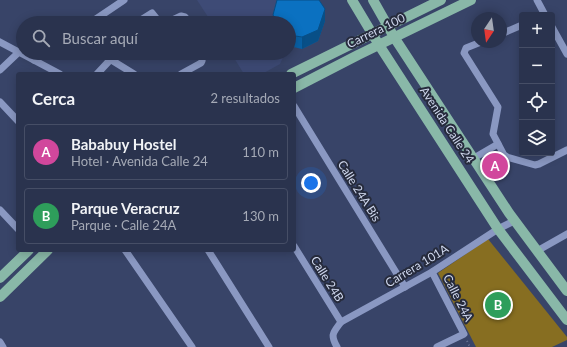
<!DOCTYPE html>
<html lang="es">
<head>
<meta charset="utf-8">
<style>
  :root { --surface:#2a334e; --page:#363f58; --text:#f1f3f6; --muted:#a5aab6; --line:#464e66; --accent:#bca0f2 }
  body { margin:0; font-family:Lato,sans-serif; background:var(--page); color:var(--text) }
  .controls { position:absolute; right:12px; top:12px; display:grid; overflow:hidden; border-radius:4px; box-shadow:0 2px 10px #0003 }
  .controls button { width:36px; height:36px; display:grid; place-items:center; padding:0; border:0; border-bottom:1px solid var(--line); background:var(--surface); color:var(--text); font:20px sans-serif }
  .compass { position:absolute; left:471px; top:12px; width:36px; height:36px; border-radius:50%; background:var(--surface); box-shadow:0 2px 10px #0003; rotate:193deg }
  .you { position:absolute; left:311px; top:183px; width:14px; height:14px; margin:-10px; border:3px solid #fff; border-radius:50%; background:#1a73e8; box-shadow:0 0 0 6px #1a73e833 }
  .badge { display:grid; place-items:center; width:26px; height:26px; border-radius:50%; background:var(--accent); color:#fff; font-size:13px; font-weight:700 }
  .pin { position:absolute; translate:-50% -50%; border:2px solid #fff; box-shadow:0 1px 4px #0006 }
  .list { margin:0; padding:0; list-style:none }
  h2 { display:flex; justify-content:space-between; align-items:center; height:52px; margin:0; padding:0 16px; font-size:17px }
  h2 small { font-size:13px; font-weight:400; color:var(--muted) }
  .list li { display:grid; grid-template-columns:26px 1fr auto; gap:12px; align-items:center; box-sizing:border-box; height:56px; margin:0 8px 8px; padding:0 8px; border:1px solid var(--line); border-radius:4px }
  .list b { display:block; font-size:15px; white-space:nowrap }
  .list p { margin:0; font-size:13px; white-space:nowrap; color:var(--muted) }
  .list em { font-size:13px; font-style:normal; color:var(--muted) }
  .icon { flex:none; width:22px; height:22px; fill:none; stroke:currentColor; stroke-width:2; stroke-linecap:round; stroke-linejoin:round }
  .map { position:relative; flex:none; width:567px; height:347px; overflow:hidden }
  .search { position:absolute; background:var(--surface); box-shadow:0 2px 10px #0003; left:16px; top:16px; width:280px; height:44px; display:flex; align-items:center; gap:10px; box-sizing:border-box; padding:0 14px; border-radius:22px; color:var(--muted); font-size:15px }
  .panel { position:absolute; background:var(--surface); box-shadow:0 2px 10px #0003; left:16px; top:72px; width:280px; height:180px; border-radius:4px }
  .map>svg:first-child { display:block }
  .built { fill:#3e4b76 }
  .green { fill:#876e21 }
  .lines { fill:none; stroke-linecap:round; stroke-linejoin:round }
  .path { stroke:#6c7696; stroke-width:2; stroke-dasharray:1 3; stroke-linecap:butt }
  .minor { stroke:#8a98c2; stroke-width:7 }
  .major { stroke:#89b8a8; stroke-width:10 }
  .wall { fill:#0961a6 }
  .shaded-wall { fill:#084f87 }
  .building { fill:#0b71c1; stroke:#084f87 }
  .labels { text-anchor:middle; stroke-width:4; stroke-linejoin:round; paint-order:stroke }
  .street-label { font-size:12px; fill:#cfd7ed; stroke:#262b3c }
</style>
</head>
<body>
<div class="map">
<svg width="567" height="347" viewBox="0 0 567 347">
  <rect width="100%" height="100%" fill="#384468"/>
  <g class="built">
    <polygon points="197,0 292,0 274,23 212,23"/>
    <polygon points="231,53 285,53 280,64 262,74 244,74"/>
  </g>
  <polygon class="green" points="488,239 567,337 567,340 552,347 476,347 438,273"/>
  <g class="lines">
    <polyline class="path" points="467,341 470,347"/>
    <g class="minor">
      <polyline points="537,0 545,15"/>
      <polyline points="90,23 124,0"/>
      <polyline points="136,23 152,13 160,23"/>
      <polyline points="166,23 181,16 185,17 190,23"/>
      <polyline points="552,27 567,54"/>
      <polyline points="501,34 522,25"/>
      <polyline points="0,42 60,74"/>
      <polyline points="481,42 466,48 464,53 498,107 493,134 504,155 507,157 535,165 539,164 567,150"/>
      <polyline points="100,53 134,74"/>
      <polyline points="34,60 45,53"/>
      <polyline points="0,70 19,52"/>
      <polyline points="97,74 110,60 120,53"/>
      <polyline points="181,74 201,63 202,61 203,53"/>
      <polyline points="0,102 18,121"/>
      <polyline points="294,106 405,287"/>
      <polyline points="474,158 498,144"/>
      <polyline points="0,210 18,229"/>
      <polyline points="294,246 341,322"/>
      <polyline points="125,250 192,347"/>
      <polyline points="208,250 269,347"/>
      <polyline points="537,251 567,234"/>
      <polyline points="432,272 464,334 437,347"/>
      <polyline points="0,342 3,347"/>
      <path d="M337,347c-7,-13 -4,-14 4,-25l91,-50 66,-43 16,-8"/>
    </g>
    <g class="major">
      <polyline points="352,0 379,45 498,229 567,320"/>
      <polyline points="373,0 394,37 509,213 567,291"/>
      <polyline points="291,74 441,0"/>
      <polyline points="294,88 358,55 471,0"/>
      <polyline points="0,278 29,250"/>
      <polyline points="0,297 48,250"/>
    </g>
  </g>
  <polygon class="wall" points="273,15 325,21 318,41 302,49 289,46 289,23 273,23"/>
  <polygon class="shaded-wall" points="325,9 325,21 318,41 302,49 302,37"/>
  <polygon class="building" points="277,0 319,0 325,9 318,30 302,37 289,35 289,23 278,23 273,15"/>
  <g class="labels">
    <g class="street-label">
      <text transform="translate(376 31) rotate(-26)" y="4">Carrera 100</text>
      <text transform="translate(447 125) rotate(57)" y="4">Avenida Calle 24</text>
      <text transform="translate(359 191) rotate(58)" y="4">Calle 24A Bis</text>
      <text transform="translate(417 266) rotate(-31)" y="4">Carrera 101A</text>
      <text transform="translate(327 279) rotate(58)" y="4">Calle 24B</text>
      <text transform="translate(458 298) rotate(63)" y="4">Calle 24A</text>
    </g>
  </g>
</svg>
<div class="controls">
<button>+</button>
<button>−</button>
<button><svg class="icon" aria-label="locate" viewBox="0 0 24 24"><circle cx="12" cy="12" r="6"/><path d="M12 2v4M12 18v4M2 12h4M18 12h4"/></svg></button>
<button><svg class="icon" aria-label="layers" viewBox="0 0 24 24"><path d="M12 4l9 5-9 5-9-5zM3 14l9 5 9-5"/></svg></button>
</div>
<svg class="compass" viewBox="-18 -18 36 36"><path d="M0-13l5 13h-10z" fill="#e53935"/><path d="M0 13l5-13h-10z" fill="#a5aab6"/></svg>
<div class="you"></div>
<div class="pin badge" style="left:495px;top:166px;background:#d1479c">A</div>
<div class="pin badge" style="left:498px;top:305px;background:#2e9e5b">B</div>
<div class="search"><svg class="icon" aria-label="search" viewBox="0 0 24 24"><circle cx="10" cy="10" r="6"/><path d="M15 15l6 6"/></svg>Buscar aquí</div>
<section class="panel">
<h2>Cerca<small>2 resultados</small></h2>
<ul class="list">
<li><span class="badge" style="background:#d1479c">A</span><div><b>Bababuy Hostel</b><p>Hotel · Avenida Calle 24</p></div><em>110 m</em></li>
<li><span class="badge" style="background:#2e9e5b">B</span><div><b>Parque Veracruz</b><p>Parque · Calle 24A</p></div><em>130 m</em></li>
</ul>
</section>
</div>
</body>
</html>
